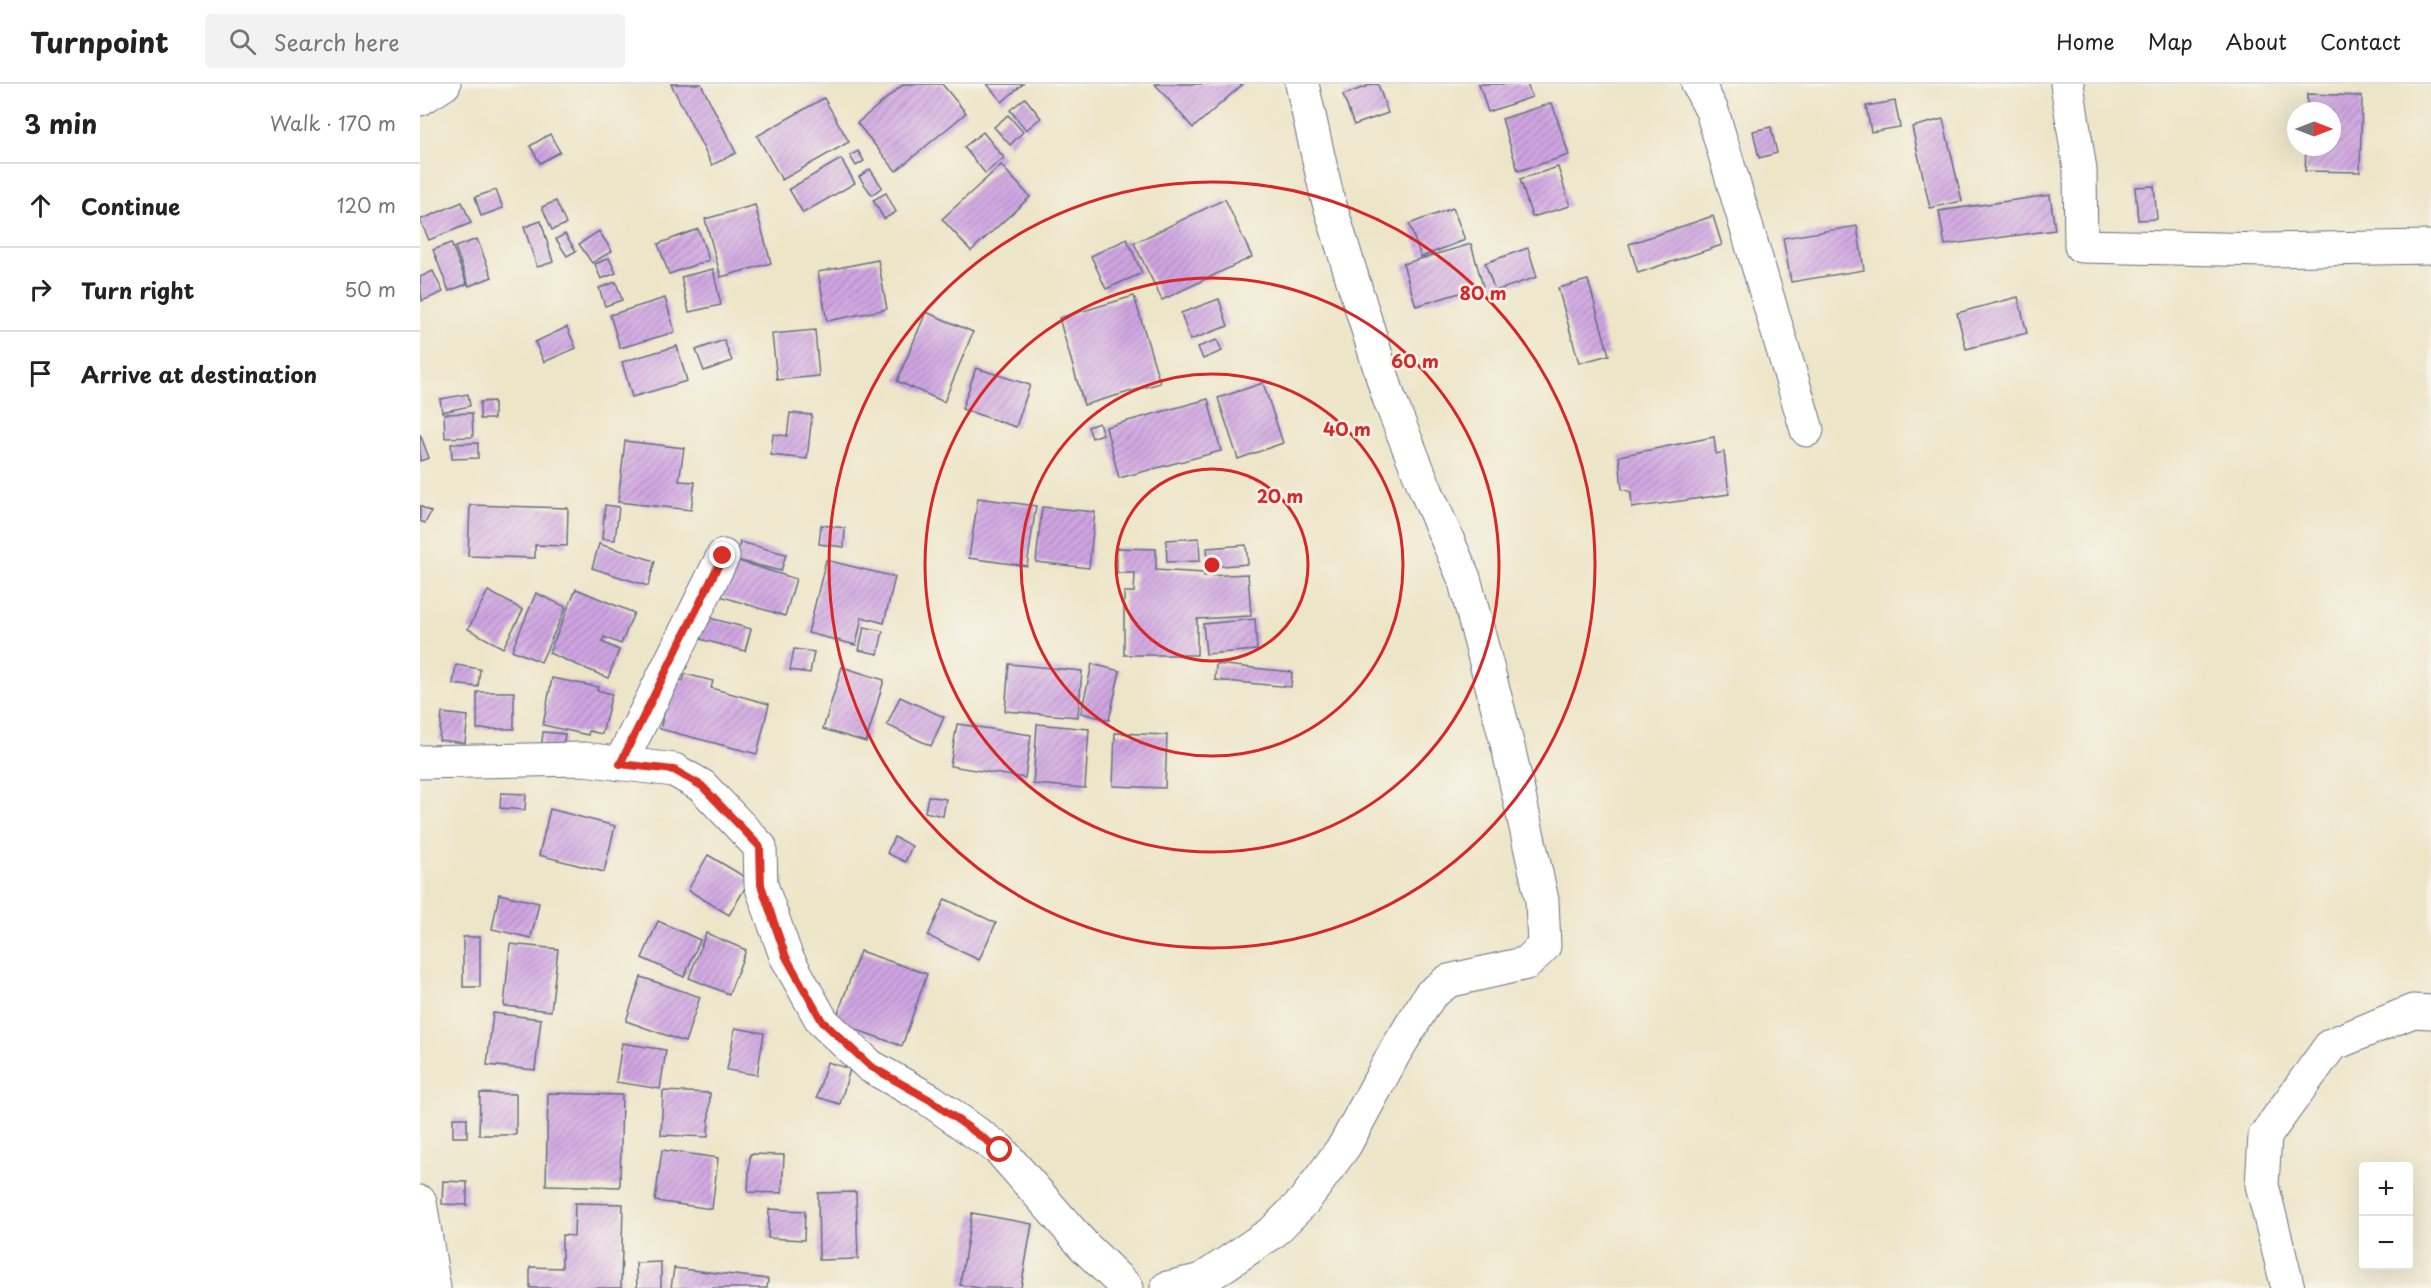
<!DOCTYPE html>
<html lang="en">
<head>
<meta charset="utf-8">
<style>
  :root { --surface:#fff; --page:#f2f2f2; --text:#222; --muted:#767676; --line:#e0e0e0 }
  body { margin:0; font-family:"Playpen Sans",sans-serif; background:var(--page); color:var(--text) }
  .controls { position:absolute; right:18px; bottom:18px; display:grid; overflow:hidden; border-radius:6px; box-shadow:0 6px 24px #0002 }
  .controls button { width:54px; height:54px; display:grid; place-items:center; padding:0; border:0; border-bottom:2px solid var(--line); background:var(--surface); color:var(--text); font:30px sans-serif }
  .compass { position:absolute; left:1867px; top:18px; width:54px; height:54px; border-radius:50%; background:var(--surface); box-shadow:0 6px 24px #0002; rotate:90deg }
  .stop { position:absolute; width:18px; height:18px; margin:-14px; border:4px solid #d93025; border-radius:50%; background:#fff }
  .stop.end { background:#d93025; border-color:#fff; box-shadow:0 2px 6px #0008 }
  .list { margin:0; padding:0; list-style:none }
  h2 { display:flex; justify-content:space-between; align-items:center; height:78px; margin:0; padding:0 24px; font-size:26px }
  h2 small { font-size:20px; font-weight:400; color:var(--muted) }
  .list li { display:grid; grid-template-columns:39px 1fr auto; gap:18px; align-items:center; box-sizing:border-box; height:84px; padding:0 24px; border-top:2px solid var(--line) }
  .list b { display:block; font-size:22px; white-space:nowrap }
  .list em { font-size:20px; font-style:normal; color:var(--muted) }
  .icon { flex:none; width:33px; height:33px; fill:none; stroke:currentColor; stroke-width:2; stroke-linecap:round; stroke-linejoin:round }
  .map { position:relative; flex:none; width:2011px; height:1204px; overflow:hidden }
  header { display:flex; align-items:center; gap:36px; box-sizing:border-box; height:84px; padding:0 30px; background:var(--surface); border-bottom:2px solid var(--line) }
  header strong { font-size:28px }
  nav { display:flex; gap:33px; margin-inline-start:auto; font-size:21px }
  .search { width:420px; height:54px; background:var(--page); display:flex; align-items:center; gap:15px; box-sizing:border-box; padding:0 21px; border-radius:6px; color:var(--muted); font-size:22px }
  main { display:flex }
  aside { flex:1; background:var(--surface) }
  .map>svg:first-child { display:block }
  .building { fill:url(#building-hatch) }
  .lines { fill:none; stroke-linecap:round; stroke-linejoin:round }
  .minor-casing { stroke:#646f83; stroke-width:35 }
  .minor { stroke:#fff; stroke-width:33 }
  .route { stroke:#d93025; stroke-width:8 }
  .ring { fill:none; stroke:#d62828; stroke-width:3 }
  .centre { fill:#d62828; stroke:#f7f3e8; stroke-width:3 }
  .ring-label { font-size:18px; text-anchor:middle; font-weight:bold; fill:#d62828; stroke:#f7f3e8; stroke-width:5; stroke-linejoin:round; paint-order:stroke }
</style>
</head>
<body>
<header>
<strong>Turnpoint</strong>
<div class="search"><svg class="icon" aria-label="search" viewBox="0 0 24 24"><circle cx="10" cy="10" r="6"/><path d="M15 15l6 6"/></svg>Search here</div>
<nav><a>Home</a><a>Map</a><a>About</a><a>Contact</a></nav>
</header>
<main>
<aside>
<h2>3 min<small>Walk · 170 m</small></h2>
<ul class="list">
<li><svg class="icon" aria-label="ahead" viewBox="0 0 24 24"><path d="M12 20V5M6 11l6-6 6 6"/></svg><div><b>Continue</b></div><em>120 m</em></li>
<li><svg class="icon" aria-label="right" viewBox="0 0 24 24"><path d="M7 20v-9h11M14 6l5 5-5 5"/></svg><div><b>Turn right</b></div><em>50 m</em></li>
<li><svg class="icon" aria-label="arrive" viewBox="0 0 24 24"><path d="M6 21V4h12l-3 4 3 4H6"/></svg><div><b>Arrive at destination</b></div></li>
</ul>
</aside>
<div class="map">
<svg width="2011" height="1204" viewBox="0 0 2011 1204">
  <defs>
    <pattern id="building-hatch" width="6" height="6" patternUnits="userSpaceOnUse" patternTransform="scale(1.5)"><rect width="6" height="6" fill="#d0a5e2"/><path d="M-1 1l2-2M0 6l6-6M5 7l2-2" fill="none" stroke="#a887ba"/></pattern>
  </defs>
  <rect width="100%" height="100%" fill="#f7f3e8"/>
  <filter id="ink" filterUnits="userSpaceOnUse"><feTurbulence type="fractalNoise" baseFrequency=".0167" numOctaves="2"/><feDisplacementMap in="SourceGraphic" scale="12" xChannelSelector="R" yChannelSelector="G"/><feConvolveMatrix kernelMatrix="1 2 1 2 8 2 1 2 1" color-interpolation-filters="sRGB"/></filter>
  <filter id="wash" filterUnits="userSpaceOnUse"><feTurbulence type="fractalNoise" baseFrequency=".008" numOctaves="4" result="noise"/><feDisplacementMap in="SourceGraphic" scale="24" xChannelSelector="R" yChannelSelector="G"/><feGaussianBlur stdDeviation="1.35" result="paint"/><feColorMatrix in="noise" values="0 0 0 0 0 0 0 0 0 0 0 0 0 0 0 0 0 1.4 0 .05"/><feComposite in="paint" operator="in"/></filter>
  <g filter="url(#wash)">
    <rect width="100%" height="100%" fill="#ede5c8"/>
    <g id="blocks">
      <g class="building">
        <polygon points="251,0 281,0 316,69 292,81"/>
        <polygon points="484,0 522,0 546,29 476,87 437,39"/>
        <polygon points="567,0 603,0 582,18"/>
        <polygon points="735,0 823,0 773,44"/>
        <polygon points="953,0 958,0 968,29 934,41 923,11"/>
        <polygon points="1059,0 1107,0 1112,13 1068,28"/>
        <polygon points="1887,10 1942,12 1940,88 1885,87 1886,63 1912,63 1912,27 1887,27"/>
        <polygon points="404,14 429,58 362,96 337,52"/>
        <polygon points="605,14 621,34 606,46 590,26"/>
        <polygon points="1475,17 1480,43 1451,48 1446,22"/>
        <polygon points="1132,19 1149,71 1098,87 1082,35"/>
        <polygon points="588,31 603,48 590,61 574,43"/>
        <polygon points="1523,35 1542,117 1510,124 1492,43"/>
        <polygon points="1351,43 1357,69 1339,74 1333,47"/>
        <polygon points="563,48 584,74 565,89 544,63"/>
        <polygon points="130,50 140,68 120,79 110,62"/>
        <polygon points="438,67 444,77 436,82 430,72"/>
        <polygon points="421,75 435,99 383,129 369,105"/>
        <polygon points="581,81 610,113 551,167 522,135"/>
        <polygon points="1138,83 1150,122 1112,133 1100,95"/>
        <polygon points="450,85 462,103 452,111 439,93"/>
        <polygon points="1734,102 1737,135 1718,136 1715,103"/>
        <polygon points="76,106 83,124 61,132 55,113"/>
        <polygon points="466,109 476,128 464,135 453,116"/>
        <polygon points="1630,111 1635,146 1525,161 1519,127"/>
        <polygon points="805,115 832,173 742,216 714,159"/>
        <polygon points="136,117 146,140 132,146 122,123"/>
        <polygon points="42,118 51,139 9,156 0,136"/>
        <polygon points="335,121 351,179 301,193 285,135"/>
        <polygon points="1033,124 1045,156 1001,173 989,140"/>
        <polygon points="1293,132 1302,161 1218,189 1209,160"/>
        <polygon points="121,137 133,178 117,183 104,143"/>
        <polygon points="1437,142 1444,186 1371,198 1363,154"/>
        <polygon points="278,145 289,176 249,190 238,160"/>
        <polygon points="179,147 192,167 172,179 159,160"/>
        <polygon points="145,150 156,167 147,172 136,155"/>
        <polygon points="57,155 72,193 49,202 35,163"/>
        <polygon points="707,155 722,189 686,205 671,172"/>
        <polygon points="31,159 47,200 29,207 13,166"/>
        <polygon points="1051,160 1063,202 996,222 983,180"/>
        <polygon points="1108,164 1117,193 1075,207 1065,179"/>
        <polygon points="189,174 196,189 181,195 175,180"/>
        <polygon points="458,176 467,225 407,237 398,188"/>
        <polygon points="293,185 301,221 269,228 261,193"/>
        <polygon points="13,187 23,208 2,217 0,193"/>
        <polygon points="1168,196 1189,271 1159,279 1138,204"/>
        <polygon points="196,198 202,216 185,222 179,204"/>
        <polygon points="714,212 740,299 664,321 639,234"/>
        <polygon points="1598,213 1607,249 1546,265 1537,229"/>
        <polygon points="245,214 255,248 200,264 190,231"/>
        <polygon points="799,215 808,242 770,256 761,229"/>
        <polygon points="506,228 553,248 524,318 477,297"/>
        <polygon points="147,243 156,264 124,278 115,258"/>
        <polygon points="395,246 399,292 357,296 352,250"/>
        <polygon points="304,256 312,277 284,287 276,266"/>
        <polygon points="797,256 802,267 783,275 778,263"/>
        <polygon points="257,262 267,297 212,313 202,278"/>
        <polygon points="556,284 610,301 596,343 542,325"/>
        <polygon points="843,299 863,359 818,375 798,314"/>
        <polygon points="48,310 50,322 22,328 20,315"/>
        <polygon points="788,315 801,367 699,394 686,343"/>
        <polygon points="74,317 74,335 60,335 60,318"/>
        <polygon points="52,329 53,353 25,354 24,330"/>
        <polygon points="370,329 392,331 387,375 351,371 353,350 367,352"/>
        <polygon points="679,339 683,350 672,354 668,343"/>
        <polygon points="0,350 9,374 0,377"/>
        <polygon points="1294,353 1296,370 1304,368 1309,410 1212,424 1211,408 1202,405 1199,372"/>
        <polygon points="205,357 264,364 259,397 275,398 271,426 198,418"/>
        <polygon points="58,359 58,374 32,375 31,360"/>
        <polygon points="558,414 616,422 607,482 549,474"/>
        <polygon points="50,421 148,424 147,462 115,461 115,474 48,472"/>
        <polygon points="185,421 199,423 195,456 182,455"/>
        <polygon points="0,422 11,428 5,439 0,437"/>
        <polygon points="622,423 675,428 669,484 616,478"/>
        <polygon points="401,441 425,444 424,463 399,460"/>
        <polygon points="779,454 780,477 747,478 746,456"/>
        <polygon points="320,458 366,470 361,487 316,476"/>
        <polygon points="179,460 235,477 228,502 172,484"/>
        <polygon points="826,461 828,480 788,483 787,464"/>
        <polygon points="697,464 736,465 736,486 784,489 784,492 828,490 831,532 777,535 777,571 704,571 704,508 714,508 715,489 697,489"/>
        <polygon points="309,474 376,495 365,532 297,511"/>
        <polygon points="406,476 475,493 464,539 442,533 436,561 388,549"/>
        <polygon points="156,505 214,529 201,560 184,553 182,558 199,566 188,594 129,569"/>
        <polygon points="68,507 103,526 83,564 48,545"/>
        <polygon points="116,509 146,523 121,578 92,566"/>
        <polygon points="286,533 331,545 325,567 280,555"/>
        <polygon points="835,535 837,566 786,570 783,540"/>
        <polygon points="444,543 463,547 458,570 439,566"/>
        <polygon points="374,565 394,568 390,589 370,586"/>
        <polygon points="589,580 662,587 658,633 585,627"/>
        <polygon points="672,580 700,587 689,636 661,629"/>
        <polygon points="796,580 872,588 871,603 795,596"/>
        <polygon points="36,581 60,585 58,603 33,600"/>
        <polygon points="422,583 464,596 446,658 403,645"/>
        <polygon points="265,590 293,597 291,604 349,620 337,670 240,645 253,595 263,597"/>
        <polygon points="132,594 178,603 177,606 192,610 182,650 169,647 168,651 123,641"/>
        <rect x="57" y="608" width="37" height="37"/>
        <polygon points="480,613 524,633 511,662 467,641"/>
        <polygon points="22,629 48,632 45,659 19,656"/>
        <polygon points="537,640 611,651 605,694 530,682"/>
        <polygon points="617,640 669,645 665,704 613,700"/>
        <polygon points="123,648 145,650 142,671 121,668"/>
        <polygon points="695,649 747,651 745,704 693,702"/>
        <polygon points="81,709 106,710 105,726 80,724"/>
        <polygon points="508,712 526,715 523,732 505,728"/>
        <polygon points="130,725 195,742 184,788 119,771"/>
        <polygon points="474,753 492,762 485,778 467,769"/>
        <polygon points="288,771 330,796 309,831 268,806"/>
        <polygon points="79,810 119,819 111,854 72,845"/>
        <polygon points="525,815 576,839 559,876 508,852"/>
        <polygon points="238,837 280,856 264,893 222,874"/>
        <polygon points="286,849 326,866 309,910 269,894"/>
        <rect x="43" y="853" width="17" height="50"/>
        <polygon points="90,860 138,865 131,927 84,922"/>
        <polygon points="440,867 507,890 482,962 415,938"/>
        <polygon points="221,893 280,913 265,958 206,937"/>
        <polygon points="73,929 121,935 115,986 67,981"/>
        <polygon points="315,944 344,949 337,991 307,986"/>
        <polygon points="202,959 246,966 240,1005 196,998"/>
        <polygon points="407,978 430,985 420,1020 397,1013"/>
        <polygon points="243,1007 290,1009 288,1053 241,1051"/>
        <polygon points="60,1009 96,1010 96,1051 59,1051"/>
        <polygon points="128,1009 202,1011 200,1103 126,1101"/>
        <rect x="33" y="1034" width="14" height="19"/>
        <polygon points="242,1066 298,1074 292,1125 235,1117"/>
        <polygon points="330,1070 364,1071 362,1109 328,1108"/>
        <polygon points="23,1097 47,1098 47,1121 22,1120"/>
        <polygon points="436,1108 438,1175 399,1176 398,1109"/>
        <polygon points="155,1119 203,1120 201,1204 110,1204 110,1183 142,1184 142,1151 154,1152"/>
        <polygon points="349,1125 385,1127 384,1156 348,1154"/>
        <polygon points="552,1129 612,1140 601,1204 560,1204 540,1201"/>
        <polygon points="241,1178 241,1204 217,1204 216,1179"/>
        <polygon points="254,1184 348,1195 347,1204 251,1204"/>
      </g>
    </g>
  </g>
  <g filter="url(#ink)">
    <use href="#blocks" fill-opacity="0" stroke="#646f83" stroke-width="1.5"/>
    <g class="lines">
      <defs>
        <g id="minor">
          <polyline points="1278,0 1292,27 1387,346"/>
          <polyline points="1647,0 1660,86 1661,162 1846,166 2011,163"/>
          <polyline points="0,15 24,0"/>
          <polyline points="0,678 164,675 254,686 282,702 340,763 341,801 366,872 402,937 450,982 510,1016 580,1066 664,1162 707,1204"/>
          <polyline points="200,680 303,472"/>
          <polyline points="0,1118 14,1204"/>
          <polyline points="747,1204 782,1196 853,1148 884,1117 925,1061 975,968 1010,911 1028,897 1107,879 1124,862 1122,816 1089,667 1044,494 1007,409 969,314 907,112 882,0"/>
          <polyline points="1868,1204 1842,1101 1845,1052 1911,961 1993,927 2011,928"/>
        </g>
      </defs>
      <use href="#minor" class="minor-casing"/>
      <use href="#minor" class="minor"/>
    </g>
  </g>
  <g class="lines" filter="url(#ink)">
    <polyline class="route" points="303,472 200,680 254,686 282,702 340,763 341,801 366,873 402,937 450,982 510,1016 580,1066"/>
  </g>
  <g class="ring">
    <circle cx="792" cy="481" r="96"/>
    <circle cx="792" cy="481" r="191"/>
    <circle cx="792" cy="481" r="287"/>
    <circle cx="792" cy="481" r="383"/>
  </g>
  <circle cx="792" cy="481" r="9" class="centre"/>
  <g class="ring-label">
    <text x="1063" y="216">80 m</text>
    <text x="995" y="284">60 m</text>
    <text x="927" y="352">40 m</text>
    <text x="860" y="419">20 m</text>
  </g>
</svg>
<div class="controls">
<button>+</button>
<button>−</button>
</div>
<svg class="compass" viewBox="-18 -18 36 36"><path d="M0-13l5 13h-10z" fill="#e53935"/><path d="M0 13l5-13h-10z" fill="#767676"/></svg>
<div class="stop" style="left:580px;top:1066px"></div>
<div class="stop end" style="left:303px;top:472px"></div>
</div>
</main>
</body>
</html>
